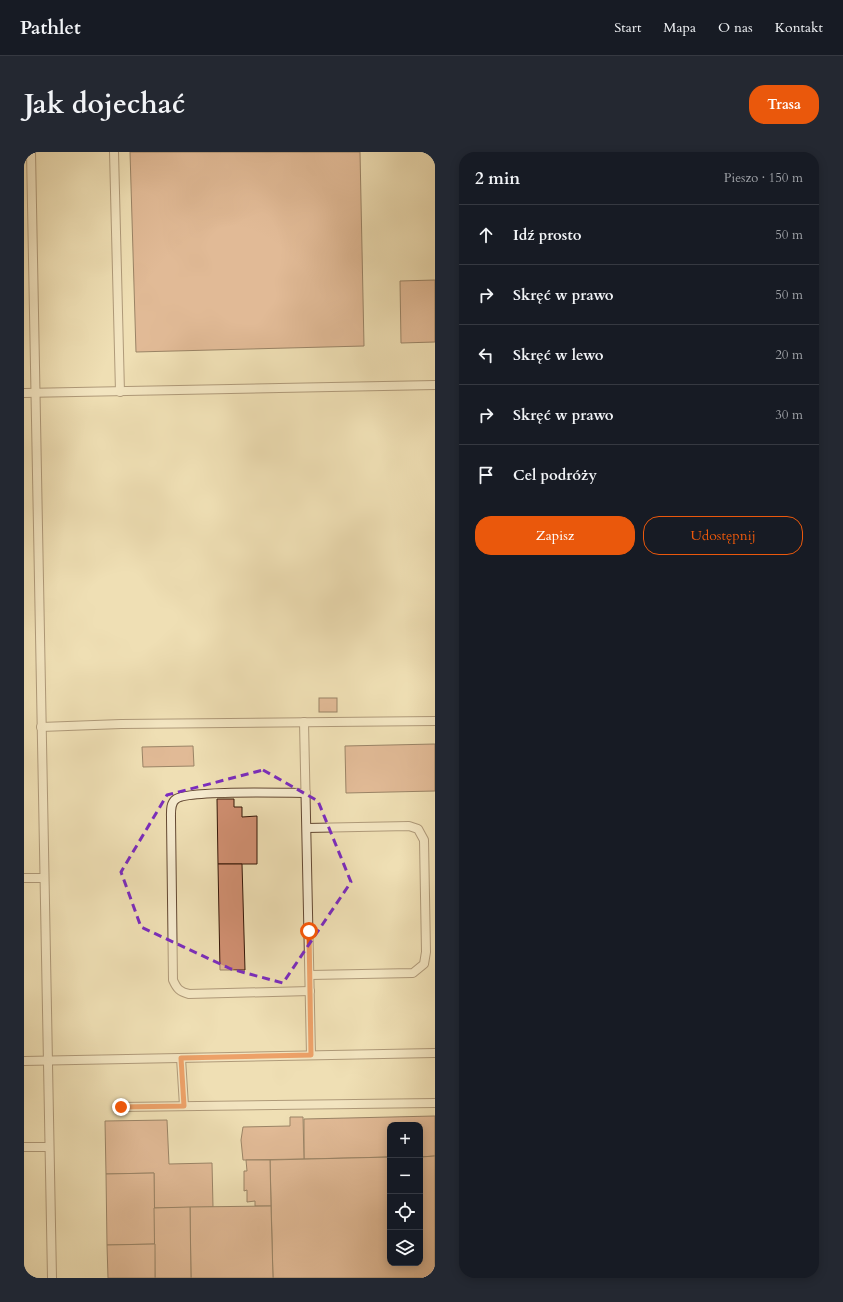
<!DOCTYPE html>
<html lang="pl">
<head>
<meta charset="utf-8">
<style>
  :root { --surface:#171b24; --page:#242831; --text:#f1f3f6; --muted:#9ea1a6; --line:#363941; --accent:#ea580c }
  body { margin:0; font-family:Cardo,serif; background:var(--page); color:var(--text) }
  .controls { position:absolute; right:12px; bottom:12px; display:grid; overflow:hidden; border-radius:8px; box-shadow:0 2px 10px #0003 }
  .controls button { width:36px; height:36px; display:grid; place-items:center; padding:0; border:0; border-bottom:1px solid var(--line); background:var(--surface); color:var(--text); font:20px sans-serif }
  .stop { position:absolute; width:12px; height:12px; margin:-9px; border:3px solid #ea580c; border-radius:50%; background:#fff }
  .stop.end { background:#ea580c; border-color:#fff; box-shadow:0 1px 4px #0008 }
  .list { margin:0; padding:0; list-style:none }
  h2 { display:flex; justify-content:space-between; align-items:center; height:52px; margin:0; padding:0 16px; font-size:17px }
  h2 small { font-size:13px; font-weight:400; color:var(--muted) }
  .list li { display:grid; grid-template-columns:26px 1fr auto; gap:12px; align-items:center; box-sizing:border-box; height:60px; padding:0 16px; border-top:1px solid var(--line) }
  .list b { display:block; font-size:15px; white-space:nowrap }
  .list em { font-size:13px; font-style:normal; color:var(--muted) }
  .actions { display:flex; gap:8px; padding:12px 16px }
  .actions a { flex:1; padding:9px 0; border:1px solid var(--accent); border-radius:16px; text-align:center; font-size:14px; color:var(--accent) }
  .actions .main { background:var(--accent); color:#fff }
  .icon { flex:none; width:22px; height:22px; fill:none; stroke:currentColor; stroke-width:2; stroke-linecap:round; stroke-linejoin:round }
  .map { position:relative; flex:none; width:411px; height:1126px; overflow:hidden; border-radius:16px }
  header { display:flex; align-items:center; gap:24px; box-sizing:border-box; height:56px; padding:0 20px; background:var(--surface); border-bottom:1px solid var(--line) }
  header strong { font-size:19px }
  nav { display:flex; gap:22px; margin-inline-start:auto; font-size:14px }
  .intro { display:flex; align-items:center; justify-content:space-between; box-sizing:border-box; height:96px; padding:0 24px }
  h1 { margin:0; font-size:28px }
  .button { padding:10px 18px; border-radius:16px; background:var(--accent); color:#fff; font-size:14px; font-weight:700 }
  main { display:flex; gap:24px; padding:0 24px }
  aside { flex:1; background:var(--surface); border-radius:16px; box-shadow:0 2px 10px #0003 }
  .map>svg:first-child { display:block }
  .building { fill:#d08f71; stroke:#341607 }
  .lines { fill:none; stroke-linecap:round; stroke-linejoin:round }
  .service-casing { stroke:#634832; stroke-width:10 }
  .service { stroke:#f5eace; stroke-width:8 }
  .route { stroke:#ea580c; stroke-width:5 }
  .marked { fill:none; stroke:#7b2cbf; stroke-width:3; stroke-dasharray:8 5; stroke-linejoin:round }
</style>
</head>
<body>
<header>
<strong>Pathlet</strong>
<nav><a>Start</a><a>Mapa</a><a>O nas</a><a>Kontakt</a></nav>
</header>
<div class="intro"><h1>Jak dojechać</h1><a class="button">Trasa</a></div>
<main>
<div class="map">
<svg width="411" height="1126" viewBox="0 0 411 1126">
  <rect width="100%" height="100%" fill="#efdfb4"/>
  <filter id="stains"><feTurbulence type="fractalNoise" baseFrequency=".005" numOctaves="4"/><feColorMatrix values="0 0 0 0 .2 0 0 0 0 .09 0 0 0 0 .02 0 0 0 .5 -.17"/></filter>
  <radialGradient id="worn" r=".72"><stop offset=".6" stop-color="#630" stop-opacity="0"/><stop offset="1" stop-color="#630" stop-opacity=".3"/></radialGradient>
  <g class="building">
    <polygon points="106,0 336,0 340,194 112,200"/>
    <polygon points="411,128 411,190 377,191 376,129"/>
    <rect x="295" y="546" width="18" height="14"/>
    <polygon points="411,592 411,639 322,641 321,594"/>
    <polygon points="169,594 170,614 119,615 118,595"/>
    <polygon points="193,647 210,647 210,655 218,655 218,665 233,664 233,712 194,712"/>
    <polygon points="194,712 218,712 221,818 196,818"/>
    <polygon points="411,964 411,1004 396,1005 396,973 366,973 366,1005 280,1007 280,967"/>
    <polygon points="266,965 279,965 280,1007 219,1008 217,988 219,975 266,974"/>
    <polygon points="143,968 145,1012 188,1011 189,1055 130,1056 130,1021 82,1022 81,969"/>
    <polygon points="411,1004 411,1126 249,1126 246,1008 366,1005 366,1111 396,1111 396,1005"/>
    <polygon points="222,1008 246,1008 247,1054 231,1054 231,1049 223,1050 223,1038 220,1039 220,1019 223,1019"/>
    <polygon points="130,1021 131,1092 83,1093 82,1022"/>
    <polygon points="247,1054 249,1126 167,1126 166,1055"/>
    <polygon points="166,1055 167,1126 131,1126 130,1056"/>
    <polygon points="131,1092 131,1126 84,1126 83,1093"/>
  </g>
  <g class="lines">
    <defs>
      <g id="service">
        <polyline points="7,0 28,1126"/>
        <polyline points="90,0 96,240"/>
        <polyline points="0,241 411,233"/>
        <polyline points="280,570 287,903"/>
        <polyline points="17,575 97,572 411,569"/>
        <path d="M282,641c-21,0 -118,-3 -130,6 -6,4 -5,13 -5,20l2,161c4,9 7,12 16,14l121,-3"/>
        <polyline points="283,676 385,674 394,677 400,688 402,800 400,812 389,821 286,823"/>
        <polyline points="0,726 20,726"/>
        <polyline points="157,906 160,954"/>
        <polyline points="0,909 411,901"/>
        <polyline points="97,955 411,951"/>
        <polyline points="0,995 25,995"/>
      </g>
    </defs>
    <use href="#service" class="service-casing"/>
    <use href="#service" class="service"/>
  </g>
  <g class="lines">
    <polyline class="route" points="97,955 160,954 157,906 287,903 285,779"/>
  </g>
  <path d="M0 0H411V1126H0ZM239,618l55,31 33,81 -68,101 -52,-14 -90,-42 -20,-55 46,-77z" fill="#efdfb4" fill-opacity=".55" fill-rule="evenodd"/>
  <path class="marked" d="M239,618l55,31 33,81 -68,101 -52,-14 -90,-42 -20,-55 46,-77z"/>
  <rect width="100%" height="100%" filter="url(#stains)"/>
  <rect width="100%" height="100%" fill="url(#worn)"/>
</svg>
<div class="controls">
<button>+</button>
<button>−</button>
<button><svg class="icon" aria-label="locate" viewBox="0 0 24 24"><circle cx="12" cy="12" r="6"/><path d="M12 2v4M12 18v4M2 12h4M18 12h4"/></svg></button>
<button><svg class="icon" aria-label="layers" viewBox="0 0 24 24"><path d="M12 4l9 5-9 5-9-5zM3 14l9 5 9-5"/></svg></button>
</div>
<div class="stop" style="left:285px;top:779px"></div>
<div class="stop end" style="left:97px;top:955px"></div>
</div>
<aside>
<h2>2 min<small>Pieszo · 150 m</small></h2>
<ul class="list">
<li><svg class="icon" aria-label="ahead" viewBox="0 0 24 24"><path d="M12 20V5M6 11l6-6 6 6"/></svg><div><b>Idź prosto</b></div><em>50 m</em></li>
<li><svg class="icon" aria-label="right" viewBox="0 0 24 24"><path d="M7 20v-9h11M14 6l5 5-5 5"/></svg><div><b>Skręć w prawo</b></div><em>50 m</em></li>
<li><svg class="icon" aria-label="left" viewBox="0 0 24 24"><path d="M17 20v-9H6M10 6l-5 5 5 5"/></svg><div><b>Skręć w lewo</b></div><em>20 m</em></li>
<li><svg class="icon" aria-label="right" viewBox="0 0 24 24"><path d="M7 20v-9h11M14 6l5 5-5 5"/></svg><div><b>Skręć w prawo</b></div><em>30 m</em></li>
<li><svg class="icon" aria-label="arrive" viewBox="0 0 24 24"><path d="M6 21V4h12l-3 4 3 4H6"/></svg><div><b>Cel podróży</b></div></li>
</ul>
<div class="actions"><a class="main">Zapisz</a><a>Udostępnij</a></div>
</aside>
</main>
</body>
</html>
